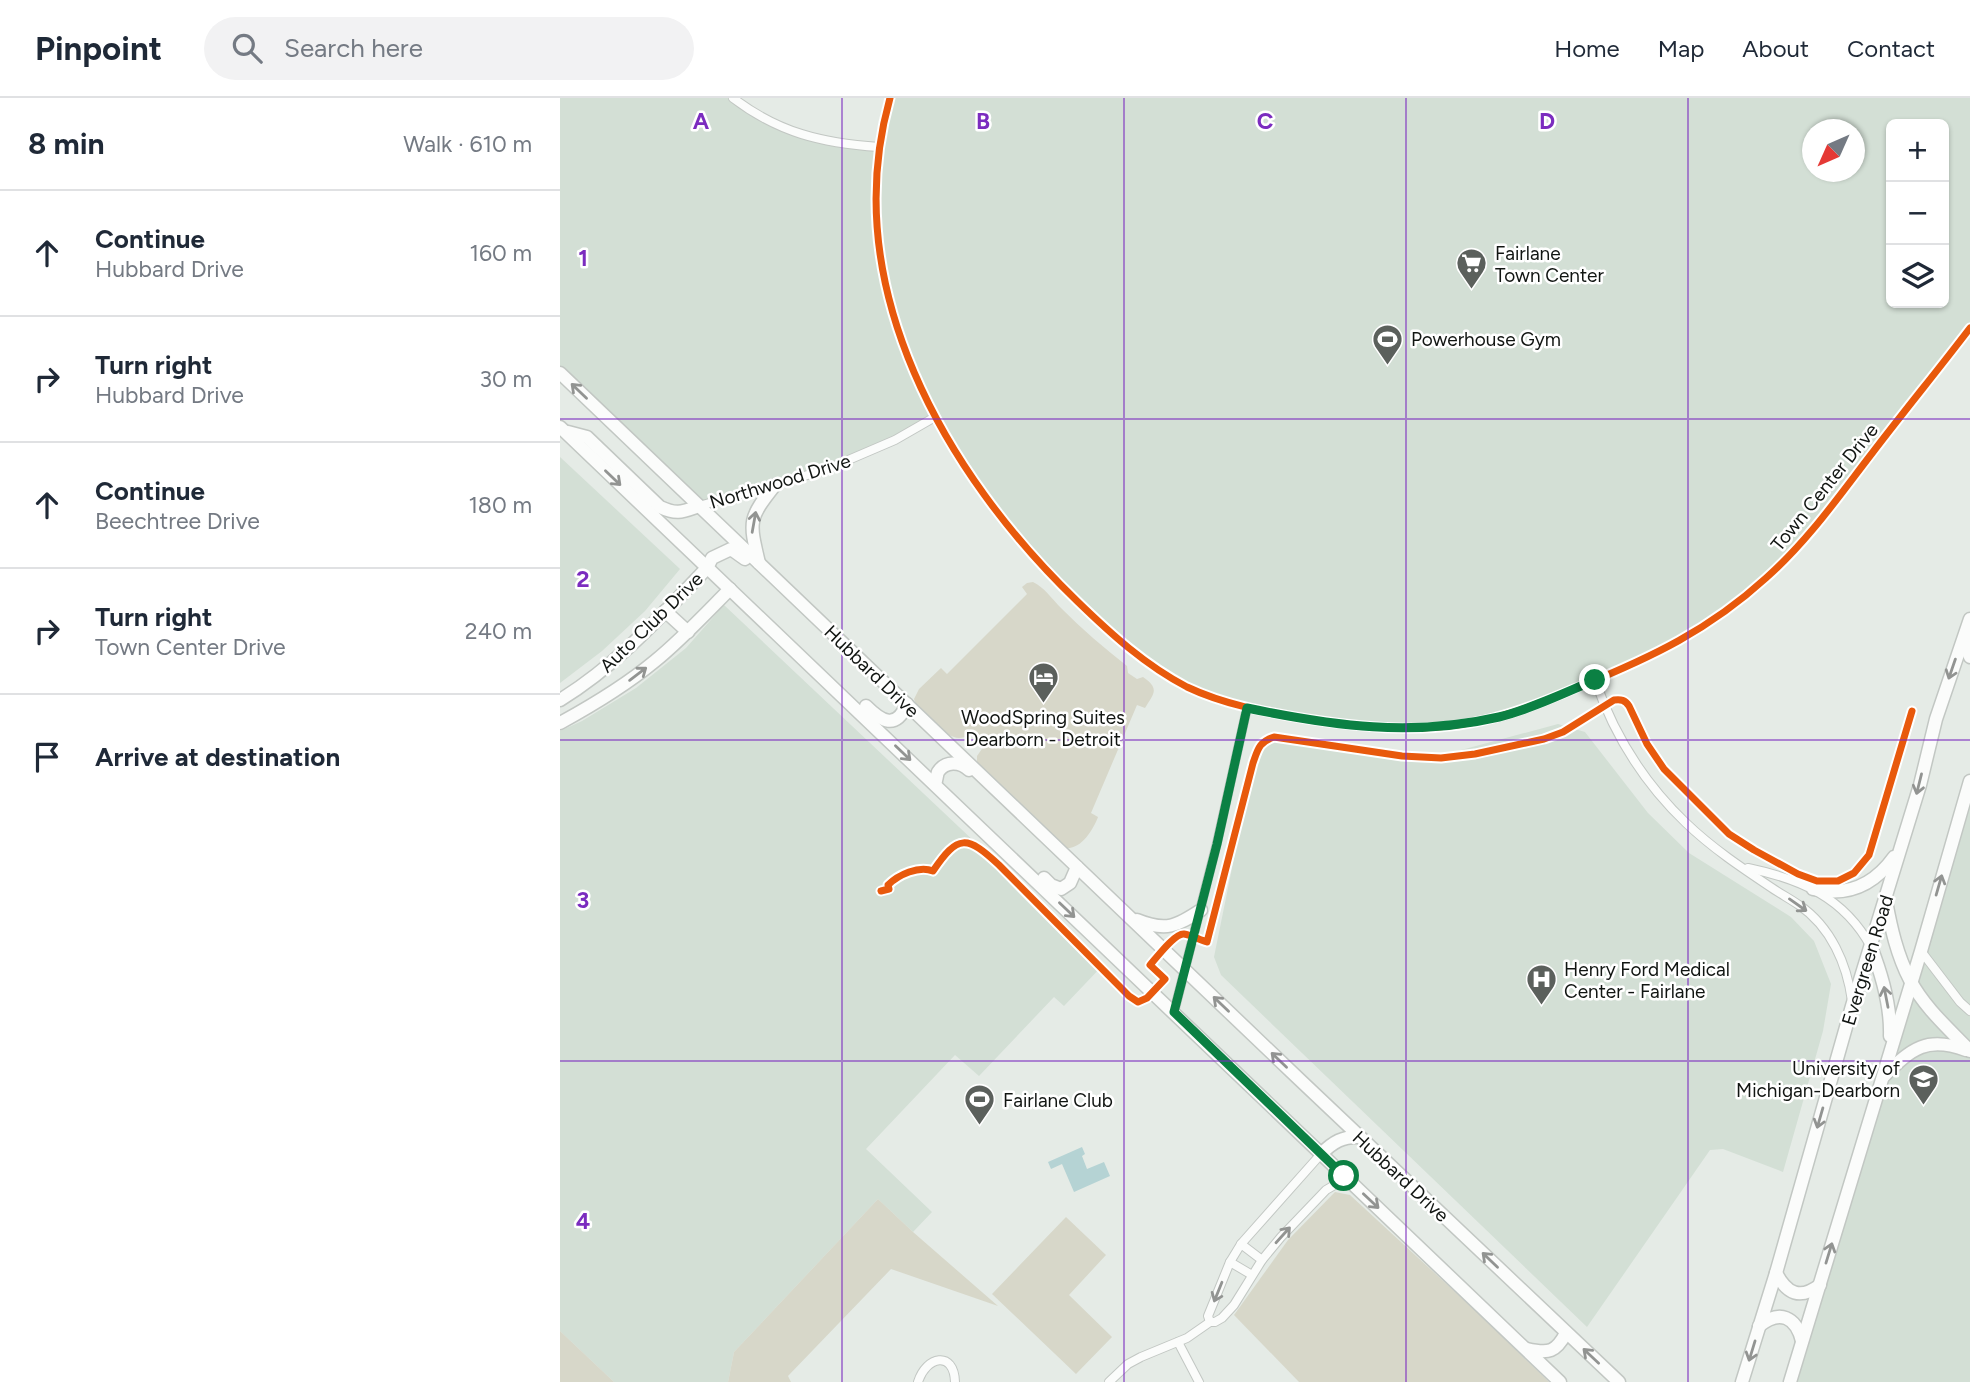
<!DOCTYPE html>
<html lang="en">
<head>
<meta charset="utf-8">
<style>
  :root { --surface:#fff; --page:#f2f2f3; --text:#1f2937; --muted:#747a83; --line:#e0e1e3 }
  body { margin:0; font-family:Figtree,sans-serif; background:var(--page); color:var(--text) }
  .controls { position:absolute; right:21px; top:21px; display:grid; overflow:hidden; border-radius:10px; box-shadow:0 2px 5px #0004 }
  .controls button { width:63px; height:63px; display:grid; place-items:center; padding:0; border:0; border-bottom:2px solid var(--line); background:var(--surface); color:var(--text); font:35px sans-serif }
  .compass { position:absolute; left:1242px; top:21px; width:63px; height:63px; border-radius:50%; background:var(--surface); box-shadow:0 2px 5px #0004; rotate:225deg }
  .stop { position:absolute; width:21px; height:21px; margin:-16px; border:5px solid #0b8043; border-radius:50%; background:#fff }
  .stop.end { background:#0b8043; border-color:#fff; box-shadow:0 2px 7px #0008 }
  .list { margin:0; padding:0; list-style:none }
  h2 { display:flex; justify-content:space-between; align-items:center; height:91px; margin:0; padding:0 28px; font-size:30px }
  h2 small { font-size:23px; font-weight:400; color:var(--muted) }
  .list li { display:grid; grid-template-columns:46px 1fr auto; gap:21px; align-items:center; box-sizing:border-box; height:126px; padding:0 28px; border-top:2px solid var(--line) }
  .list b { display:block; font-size:26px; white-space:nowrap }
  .list p { margin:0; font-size:23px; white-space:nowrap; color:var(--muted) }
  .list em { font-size:23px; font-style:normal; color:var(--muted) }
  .icon { flex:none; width:38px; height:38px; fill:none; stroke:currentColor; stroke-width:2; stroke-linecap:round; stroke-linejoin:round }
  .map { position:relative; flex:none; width:1410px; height:1284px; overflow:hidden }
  header { display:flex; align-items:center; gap:42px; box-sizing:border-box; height:98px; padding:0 35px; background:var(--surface); border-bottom:2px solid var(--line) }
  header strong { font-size:33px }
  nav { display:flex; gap:38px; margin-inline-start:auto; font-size:24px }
  .search { width:490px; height:63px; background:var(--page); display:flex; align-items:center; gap:18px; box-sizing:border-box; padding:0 24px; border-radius:38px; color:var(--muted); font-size:26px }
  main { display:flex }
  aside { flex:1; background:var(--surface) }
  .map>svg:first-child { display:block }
  .built { fill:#d3dfd5; fill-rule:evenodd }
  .green { fill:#d7d7c9 }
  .water { fill:#b5d3d4 }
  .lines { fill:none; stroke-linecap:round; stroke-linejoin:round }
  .street-casing { stroke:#c2c7c3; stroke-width:10 }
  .secondary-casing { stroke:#c2c7c3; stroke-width:15 }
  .street { stroke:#fbfcfb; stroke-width:8 }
  .secondary { stroke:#fbfcfb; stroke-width:12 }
  .cycleway-casing { stroke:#fff; stroke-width:11 }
  .cycleway { stroke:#e8590c; stroke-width:7 }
  .oneway { stroke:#929492 }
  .route { stroke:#0b8043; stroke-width:9 }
  .grid { fill:none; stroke:#7b2cbf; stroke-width:2; stroke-opacity:0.55 }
  .labels { text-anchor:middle; stroke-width:5; stroke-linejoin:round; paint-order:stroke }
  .poi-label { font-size:19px; fill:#111512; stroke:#fff; text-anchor:start }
  .street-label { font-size:19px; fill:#111512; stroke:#fff }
  .grid-label { font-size:23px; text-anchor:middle; font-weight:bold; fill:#7b2cbf; stroke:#fff; stroke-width:5; stroke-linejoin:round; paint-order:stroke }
</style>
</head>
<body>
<header>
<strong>Pinpoint</strong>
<div class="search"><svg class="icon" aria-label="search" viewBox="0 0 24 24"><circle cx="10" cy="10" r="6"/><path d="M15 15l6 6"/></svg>Search here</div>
<nav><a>Home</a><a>Map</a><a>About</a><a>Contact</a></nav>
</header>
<main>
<aside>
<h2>8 min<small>Walk · 610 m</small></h2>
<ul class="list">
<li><svg class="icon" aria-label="ahead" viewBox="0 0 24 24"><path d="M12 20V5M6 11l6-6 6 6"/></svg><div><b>Continue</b><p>Hubbard Drive</p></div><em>160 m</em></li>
<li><svg class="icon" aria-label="right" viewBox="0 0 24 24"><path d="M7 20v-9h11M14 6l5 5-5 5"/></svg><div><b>Turn right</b><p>Hubbard Drive</p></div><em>30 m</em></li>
<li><svg class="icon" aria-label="ahead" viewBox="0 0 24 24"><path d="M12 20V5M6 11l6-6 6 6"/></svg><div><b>Continue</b><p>Beechtree Drive</p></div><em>180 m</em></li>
<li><svg class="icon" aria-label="right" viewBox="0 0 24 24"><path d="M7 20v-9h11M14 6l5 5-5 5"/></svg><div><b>Turn right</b><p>Town Center Drive</p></div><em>240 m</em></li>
<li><svg class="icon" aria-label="arrive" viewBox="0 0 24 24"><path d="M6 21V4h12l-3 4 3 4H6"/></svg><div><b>Arrive at destination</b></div></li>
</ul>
</aside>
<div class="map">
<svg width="1410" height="1284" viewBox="0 0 1410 1284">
  <rect width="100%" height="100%" fill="#e5ebe6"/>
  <g class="built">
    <path d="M0,0h173l47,29 99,20 11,-49h1080v230l-125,160 -78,90 -92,66 -176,73 -98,12 -132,-16 -77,-24 -77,-52 -114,-121 -66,-98 -78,39 -158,49 -139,-133zM1331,26h53v179h-53zM1252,32h42v42h-42z"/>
    <polygon points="0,359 120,471 85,513 42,553 0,585"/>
    <polygon points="164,507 544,866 504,908 494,899 419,978 395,957 306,1051 372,1114 353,1134 318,1101 174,1254 168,1284 54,1284 0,1233 0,633 22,623 76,590 126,550"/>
    <polygon points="998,626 1025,634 1088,715 1129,755 1231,819 1254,843 1271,886 1263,933 1223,1074 1163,1051 1150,1052 1027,1229 661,877 654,859 697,647 707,638 809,655 890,655"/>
    <polygon points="1410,691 1410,1284 1232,1284"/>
  </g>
  <g class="green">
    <path d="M473,484c11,5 19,17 28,26 21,21 43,40 66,58l1,7 9,6 6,-2c17,12 11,16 2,31l-8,-3 -46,108 7,4c-5,13 -17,33 -33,31l-88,-84v-8l9,-13 -11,-11c-5,3 -10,6 -16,6 -13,0 -42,-27 -45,-39l5,-10 22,-21 6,6 80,-80 -5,-7 5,-4z"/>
    <polygon points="775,1094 790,1097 918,1215 989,1284 739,1284 674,1217 728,1142"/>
    <polygon points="318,1101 353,1134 438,1208 331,1171 228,1278 231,1284 168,1284 174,1254"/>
    <polygon points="506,1119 546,1157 509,1197 552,1239 516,1276 432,1196"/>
    <polygon points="0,1233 54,1284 0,1284"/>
  </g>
  <polygon class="water" points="522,1049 525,1056 522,1058 527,1071 544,1064 550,1078 514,1094 502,1066 491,1071 488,1064"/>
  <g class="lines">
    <defs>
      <g id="street">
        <path d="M173,0c46,35 89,45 146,49"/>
        <path d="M330,0c-53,188 55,376 187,503 34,33 68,64 110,86 38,18 79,25 120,32 66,10 132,16 197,-4 26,-7 52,-19 77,-29 71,-29 128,-56 185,-108 42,-37 73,-82 107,-126 32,-42 65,-82 97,-124"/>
        <polyline points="139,408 265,372 335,342 375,319"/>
        <path d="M1035,582c19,55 49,103 91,143 26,25 56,45 86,65 9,6 18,11 27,17 32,22 48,59 53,96"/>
        <path d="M1188,770c52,11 96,29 123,79"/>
        <polyline points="1361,853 1400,904 1410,913"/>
        <polyline points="614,914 657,745 687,610"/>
        <polyline points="681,1146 702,1162"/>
        <polyline points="670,1164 692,1177"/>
        <polyline points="650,1224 648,1218 670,1164 681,1146 761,1056"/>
        <polyline points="618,1244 639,1284"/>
        <path d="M358,1284c8,-26 36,-32 37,0"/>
        <polyline points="549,1284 568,1266 581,1259 627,1240 650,1224 655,1224 662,1220 674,1207 702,1162 721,1139 766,1092 778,1085 784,1078"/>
      </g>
      <g id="secondary">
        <polyline points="0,275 740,982 1059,1284"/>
        <polyline points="0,329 1000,1284"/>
        <path d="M8,334l19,5 73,70c17,8 22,5 39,-1"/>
        <path d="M199,465c-10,-42 -11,-44 16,-78"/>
        <polyline points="105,513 128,534"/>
        <polyline points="1406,539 1407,552 1410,559"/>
        <path d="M0,602c57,-35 101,-84 147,-132l5,-10 19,-9 14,10"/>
        <path d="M306,608c16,16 30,24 41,-2"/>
        <path d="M0,625c33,-18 66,-38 95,-62 27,-22 51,-48 75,-72"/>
        <path d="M375,686c1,-1 2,-10 3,-12 7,-11 22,-11 31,-2"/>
        <polyline points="484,780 491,787 501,791 510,785 517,769"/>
        <path d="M1253,791c34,8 61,-4 81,-32"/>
        <path d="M1326,803c5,27 11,54 24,79 14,27 39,49 60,71"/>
        <path d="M577,822c29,12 40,6 64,-10"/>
        <path d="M1311,849c11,28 20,58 19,89"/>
        <path d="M1324,978c28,-28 43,-40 82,-26"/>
        <path d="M761,1056c12,-12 22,-18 39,-17"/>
        <path d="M1216,1175c11,21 24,27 44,12"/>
        <path d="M1199,1228c21,-17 37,-9 43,15"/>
        <path d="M967,1251c22,5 29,3 39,-16"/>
        <polyline points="1182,1284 1216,1175 1292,908 1360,687 1376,621 1410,521"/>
        <polyline points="1230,1284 1361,853 1410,683"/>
      </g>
    </defs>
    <use href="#street" class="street-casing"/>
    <use href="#secondary" class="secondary-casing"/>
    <use href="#street" class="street"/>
    <use href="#secondary" class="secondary"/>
    <defs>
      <g id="cycleway">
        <path d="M330,0c-53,188 55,376 187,503 34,33 68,64 110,86 38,18 79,25 120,32 66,10 132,16 197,-4 26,-7 52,-19 77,-29 71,-29 128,-56 185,-108 42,-37 73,-82 107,-126 32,-42 65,-82 97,-124"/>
        <path d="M321,793l8,-2 -1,-4c10,-10 31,-20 45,-14 25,-37 34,-36 66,-6l130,131 9,6 9,-4 18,-19 -15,-14c7,-8 25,-32 34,-31 7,1 16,6 23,8l46,-179c5,-14 6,-21 21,-26l128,19 39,2 34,-4 69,-15 19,-7 51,-32c7,-1 11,0 15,6l18,38 17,25 65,65 25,16 44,24 19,7h21l16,-8 15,-18 43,-144"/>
      </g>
    </defs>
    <use href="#cycleway" class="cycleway-casing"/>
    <use href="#cycleway" class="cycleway"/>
  </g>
  <defs><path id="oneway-shaft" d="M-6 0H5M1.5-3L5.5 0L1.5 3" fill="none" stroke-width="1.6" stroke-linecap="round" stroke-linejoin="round" transform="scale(1.75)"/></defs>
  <g class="oneway">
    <use href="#oneway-shaft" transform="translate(19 293) rotate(-136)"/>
    <use href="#oneway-shaft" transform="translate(53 380) rotate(44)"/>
    <use href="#oneway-shaft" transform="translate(194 424) rotate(-80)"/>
    <use href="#oneway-shaft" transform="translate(1392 571) rotate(109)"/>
    <use href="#oneway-shaft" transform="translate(78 576) rotate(-37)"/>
    <use href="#oneway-shaft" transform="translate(343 655) rotate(44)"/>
    <use href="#oneway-shaft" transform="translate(1359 686) rotate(104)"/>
    <use href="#oneway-shaft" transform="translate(1379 787) rotate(-74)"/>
    <use href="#oneway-shaft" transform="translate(1238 807) rotate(35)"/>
    <use href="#oneway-shaft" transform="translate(507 812) rotate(44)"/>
    <use href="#oneway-shaft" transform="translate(1326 899) rotate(-101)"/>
    <use href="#oneway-shaft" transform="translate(661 906) rotate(-136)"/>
    <use href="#oneway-shaft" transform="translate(719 962) rotate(-136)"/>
    <use href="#oneway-shaft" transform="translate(1260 1020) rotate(106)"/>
    <use href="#oneway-shaft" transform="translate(811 1103) rotate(43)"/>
    <use href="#oneway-shaft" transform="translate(723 1137) rotate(-48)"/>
    <use href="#oneway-shaft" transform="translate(1269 1155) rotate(-73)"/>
    <use href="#oneway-shaft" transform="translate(930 1162) rotate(-136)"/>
    <use href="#oneway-shaft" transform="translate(658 1194) rotate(112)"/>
    <use href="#oneway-shaft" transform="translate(1192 1253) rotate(107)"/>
    <use href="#oneway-shaft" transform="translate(1031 1258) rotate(-137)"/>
  </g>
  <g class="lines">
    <path class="route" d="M784,1078l-170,-164 43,-168 30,-136c87,18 165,29 252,9 32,-8 65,-24 96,-37"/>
  </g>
  <path class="grid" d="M282,0v1284M564,0v1284M846,0v1284M1128,0v1284M0,321h1410M0,642h1410M0,963h1410"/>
  <defs>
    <symbol id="supermarket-pin" viewBox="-11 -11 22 30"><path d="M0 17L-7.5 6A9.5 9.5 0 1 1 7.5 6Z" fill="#5b605c" stroke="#fff"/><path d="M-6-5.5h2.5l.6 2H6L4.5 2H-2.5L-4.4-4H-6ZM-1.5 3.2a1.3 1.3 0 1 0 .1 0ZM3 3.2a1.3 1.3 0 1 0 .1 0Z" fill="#fff"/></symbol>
    <symbol id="stadium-pin" viewBox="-11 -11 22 30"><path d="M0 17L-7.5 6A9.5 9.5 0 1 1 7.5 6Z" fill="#5b605c" stroke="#fff"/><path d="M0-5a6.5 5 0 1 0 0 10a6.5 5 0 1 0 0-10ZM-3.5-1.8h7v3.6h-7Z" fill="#fff"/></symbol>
    <symbol id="hotel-pin" viewBox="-11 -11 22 30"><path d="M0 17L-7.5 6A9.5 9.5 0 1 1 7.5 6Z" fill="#5b605c" stroke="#fff"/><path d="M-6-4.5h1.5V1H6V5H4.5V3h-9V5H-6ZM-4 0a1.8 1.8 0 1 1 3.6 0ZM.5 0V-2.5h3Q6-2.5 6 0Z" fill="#fff"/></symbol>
    <symbol id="hospital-pin" viewBox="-11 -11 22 30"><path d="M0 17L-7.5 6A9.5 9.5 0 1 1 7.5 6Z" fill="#5b605c" stroke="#fff"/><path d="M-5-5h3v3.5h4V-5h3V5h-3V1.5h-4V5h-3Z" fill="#fff"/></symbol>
    <symbol id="university-pin" viewBox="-11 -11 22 30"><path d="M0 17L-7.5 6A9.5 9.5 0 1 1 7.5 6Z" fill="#5b605c" stroke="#fff"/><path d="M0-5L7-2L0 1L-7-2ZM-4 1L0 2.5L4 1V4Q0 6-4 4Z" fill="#fff"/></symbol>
  </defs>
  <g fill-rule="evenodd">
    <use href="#supermarket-pin" x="894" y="148" width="35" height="47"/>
    <use href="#stadium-pin" x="810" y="224" width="35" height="47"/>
    <use href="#hotel-pin" x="466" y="562" width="35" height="47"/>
    <use href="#hospital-pin" x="964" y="864" width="35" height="47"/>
    <use href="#university-pin" x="1346" y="964" width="35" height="47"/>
    <use href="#stadium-pin" x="402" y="984" width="35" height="47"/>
  </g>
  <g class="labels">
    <g class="poi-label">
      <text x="935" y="162">Fairlane<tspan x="935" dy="22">Town Center</tspan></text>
      <text x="851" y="248">Powerhouse Gym</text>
      <text x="483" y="626" text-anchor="middle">WoodSpring Suites<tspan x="483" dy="22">Dearborn - Detroit</tspan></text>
      <text x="1004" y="878">Henry Ford Medical<tspan x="1004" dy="22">Center - Fairlane</tspan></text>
      <text x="1340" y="977" text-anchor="end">University of<tspan x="1340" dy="22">Michigan-Dearborn</tspan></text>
      <text x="443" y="1009">Fairlane Club</text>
    </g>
    <g class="street-label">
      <text transform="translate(220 383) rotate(-17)" y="7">Northwood Drive</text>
      <text transform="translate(1264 389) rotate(-51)" y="7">Town Center Drive</text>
      <text transform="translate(91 524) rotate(-44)" y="7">Auto Club Drive</text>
      <text transform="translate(312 573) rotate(44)" y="7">Hubbard Drive</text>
      <text transform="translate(1307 862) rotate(-73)" y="7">Evergreen Road</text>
      <text transform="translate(841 1078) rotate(43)" y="7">Hubbard Drive</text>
    </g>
  </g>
  <g class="grid-label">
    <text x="141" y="31">A</text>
    <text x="423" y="31">B</text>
    <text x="705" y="31">C</text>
    <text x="987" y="31">D</text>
    <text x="23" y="168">1</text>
    <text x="23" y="489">2</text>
    <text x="23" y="810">3</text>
    <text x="23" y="1131">4</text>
  </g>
</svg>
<div class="controls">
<button>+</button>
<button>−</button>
<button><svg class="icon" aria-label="layers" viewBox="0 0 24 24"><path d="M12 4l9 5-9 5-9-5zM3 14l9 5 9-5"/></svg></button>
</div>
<svg class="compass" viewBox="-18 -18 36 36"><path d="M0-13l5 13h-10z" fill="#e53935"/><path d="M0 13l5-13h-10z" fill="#747a83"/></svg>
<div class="stop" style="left:784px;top:1078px"></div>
<div class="stop end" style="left:1035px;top:582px"></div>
</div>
</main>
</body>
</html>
